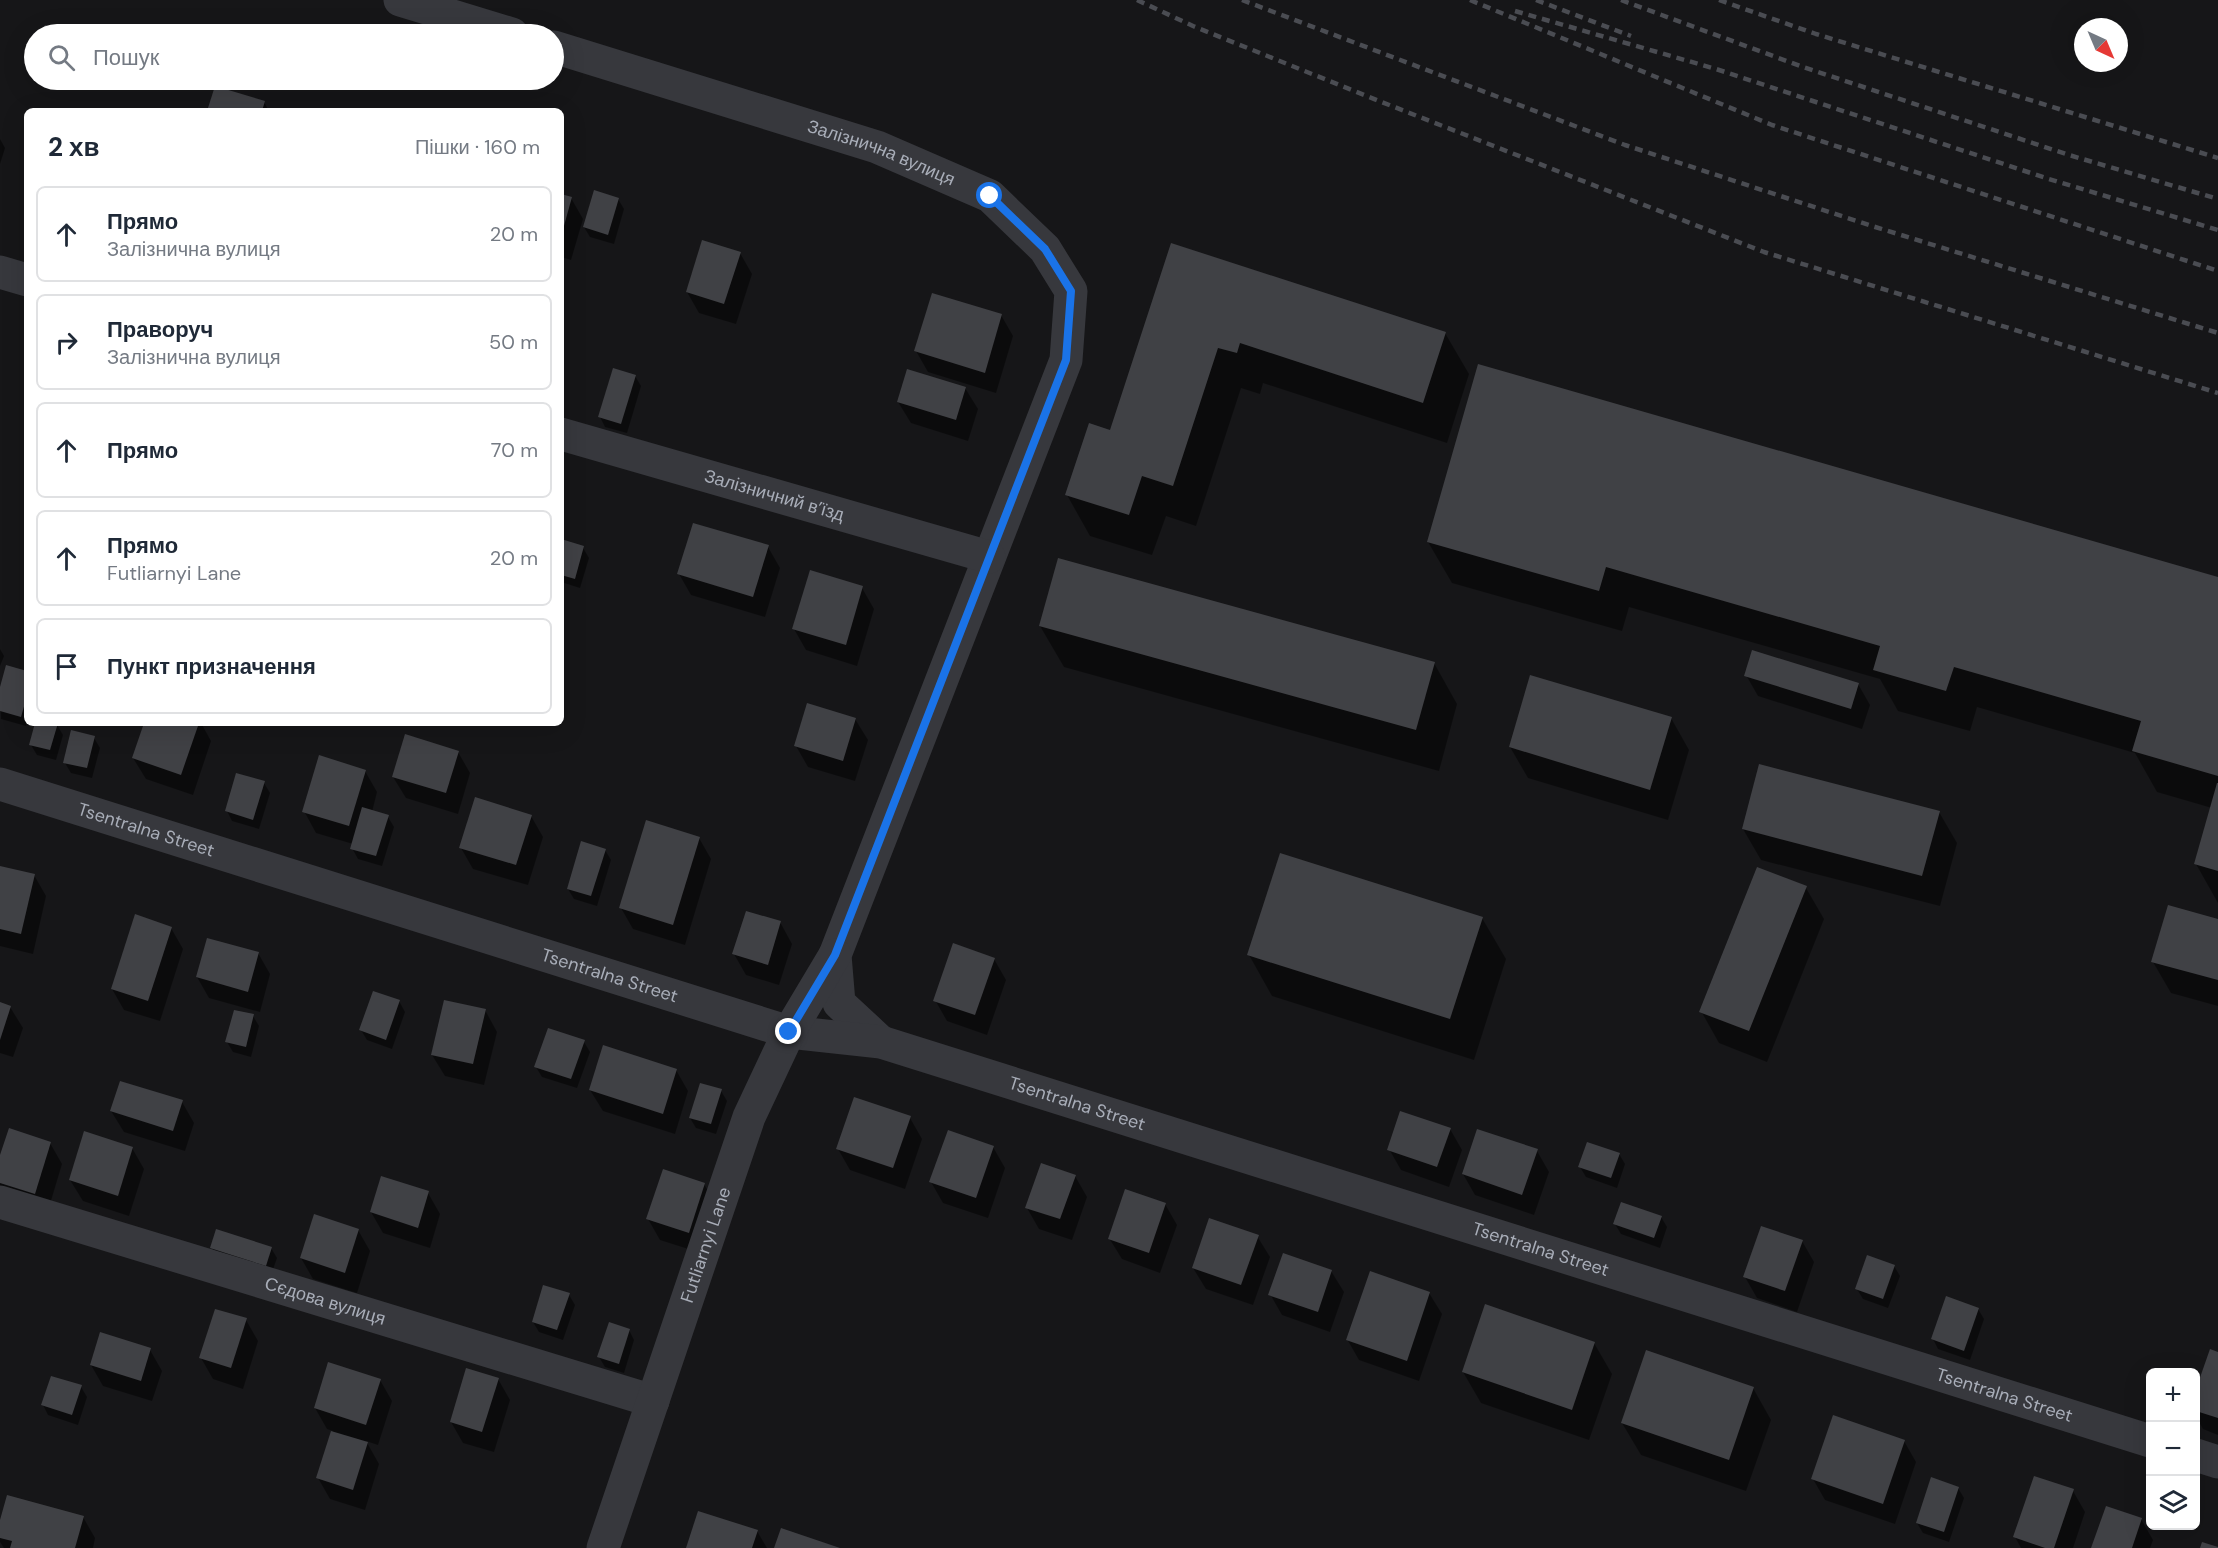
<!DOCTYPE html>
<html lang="uk">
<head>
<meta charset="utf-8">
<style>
  :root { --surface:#fff; --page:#f6f6f7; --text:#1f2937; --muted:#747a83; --line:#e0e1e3 }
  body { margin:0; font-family:"DM Sans",sans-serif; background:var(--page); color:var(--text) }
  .controls { position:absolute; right:18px; bottom:18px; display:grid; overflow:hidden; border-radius:9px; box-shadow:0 6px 24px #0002 }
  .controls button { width:54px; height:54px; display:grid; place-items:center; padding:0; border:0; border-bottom:2px solid var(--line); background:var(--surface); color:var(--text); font:30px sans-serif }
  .compass { position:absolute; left:2074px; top:18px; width:54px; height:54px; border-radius:50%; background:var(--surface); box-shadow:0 6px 24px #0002; rotate:136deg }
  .stop { position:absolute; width:18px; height:18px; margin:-14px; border:4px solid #1a73e8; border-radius:50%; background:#fff }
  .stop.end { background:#1a73e8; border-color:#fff; box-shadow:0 2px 6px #0008 }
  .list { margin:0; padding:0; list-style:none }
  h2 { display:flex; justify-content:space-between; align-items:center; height:78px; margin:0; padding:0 24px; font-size:26px }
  h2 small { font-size:20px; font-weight:400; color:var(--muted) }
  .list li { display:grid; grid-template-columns:39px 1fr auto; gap:18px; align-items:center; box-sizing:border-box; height:96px; margin:0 12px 12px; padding:0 12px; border:2px solid var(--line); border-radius:9px }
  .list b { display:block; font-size:22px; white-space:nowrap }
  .list p { margin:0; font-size:20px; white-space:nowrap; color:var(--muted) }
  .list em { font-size:20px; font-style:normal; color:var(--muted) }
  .icon { flex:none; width:33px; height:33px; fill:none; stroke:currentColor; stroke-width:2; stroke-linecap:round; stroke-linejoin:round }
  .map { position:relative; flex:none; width:2218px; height:1548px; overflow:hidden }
  .search { position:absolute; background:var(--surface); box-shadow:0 6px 24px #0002; left:24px; top:24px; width:540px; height:66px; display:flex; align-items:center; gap:15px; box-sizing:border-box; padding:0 21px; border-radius:33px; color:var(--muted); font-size:22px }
  .panel { position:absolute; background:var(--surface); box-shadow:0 6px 24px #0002; left:24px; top:108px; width:540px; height:618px; border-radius:9px }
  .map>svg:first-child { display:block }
  .shadow { fill:#0007 }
  .building { fill:#404145 }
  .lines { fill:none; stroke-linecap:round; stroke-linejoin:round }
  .street { stroke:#37383d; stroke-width:33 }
  .rail { stroke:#4a4c52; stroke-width:4.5; stroke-dasharray:8 6; stroke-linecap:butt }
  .route { stroke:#1a73e8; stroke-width:8 }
  .labels { text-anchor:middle; stroke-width:6; stroke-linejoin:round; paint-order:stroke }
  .street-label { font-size:18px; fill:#a8adb8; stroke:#111113 }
</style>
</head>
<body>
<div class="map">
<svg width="2218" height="1548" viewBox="0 0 2218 1548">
  <rect width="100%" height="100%" fill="#161618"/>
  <g class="shadow">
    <polygon points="264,102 269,111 209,111"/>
    <polygon points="0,139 5,148 0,164"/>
    <polygon points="561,195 571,198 583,219 571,260 561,257"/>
    <polygon points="618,199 624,209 614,244 590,237 584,227"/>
    <polygon points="1172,244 1445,333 1469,374 1447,443 1263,383 1260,394 1241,388 1196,526 1166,516 1152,555 1090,536 1067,495 1111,432"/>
    <polygon points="740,253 752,274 736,324 699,313 687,292"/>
    <polygon points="1001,315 1013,336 996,393 928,372 916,351"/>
    <polygon points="635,376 641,386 627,433 605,427 600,417"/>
    <polygon points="965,388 978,409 968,441 911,423 898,402"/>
    <polygon points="561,541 583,548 589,558 580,588 561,582"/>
    <polygon points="1428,542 2218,579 2218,903 2196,864 2212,808 2157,792 2135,753 1977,707 1970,731 1898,711 1880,679 1629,607 1622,631 1452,583"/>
    <polygon points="768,547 780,568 765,617 691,595 679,574"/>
    <polygon points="862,588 874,609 857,666 806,650 794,629"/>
    <polygon points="1040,626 1434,663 1457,704 1439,771 1064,667"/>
    <polygon points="0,649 4,656 0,666"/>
    <polygon points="27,672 27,723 26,726 1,719 0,693"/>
    <polygon points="1746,675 1858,684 1870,705 1862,729 1758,696"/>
    <polygon points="1671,718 1689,750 1668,820 1528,778 1510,747"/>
    <polygon points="855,719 868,740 855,781 808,767 796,746"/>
    <polygon points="36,723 57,725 63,735 56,760 37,755 31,745"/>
    <polygon points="146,723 201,723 211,741 193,795 146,779 133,758"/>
    <polygon points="94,738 100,748 92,778 71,773 65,763"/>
    <polygon points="458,752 470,773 458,814 406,798 393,777"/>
    <polygon points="365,771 377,792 372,812 388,817 394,827 382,866 358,859 352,848 353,844 316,833 304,811"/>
    <polygon points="264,783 270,793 259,829 232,821 227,811"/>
    <polygon points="1939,812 1957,843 1940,906 1761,860 1743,829"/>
    <polygon points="531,816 543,837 528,885 473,869 461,848"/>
    <polygon points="699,838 711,859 685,945 633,929 621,908"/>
    <polygon points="605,850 611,860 597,906 574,899 568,889"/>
    <polygon points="0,867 34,875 46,896 33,954 0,946"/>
    <polygon points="1806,888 1824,919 1767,1062 1719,1043 1701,1011"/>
    <polygon points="1482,918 1506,959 1474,1060 1272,996 1249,955"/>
    <polygon points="2218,921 2218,1006 2171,993 2153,962"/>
    <polygon points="780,922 792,944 779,985 746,975 734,954"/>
    <polygon points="171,928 183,949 160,1021 124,1010 112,989"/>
    <polygon points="258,953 270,974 260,1012 209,998 197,977"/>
    <polygon points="994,959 1006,980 987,1035 947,1021 935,1000"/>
    <polygon points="399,1001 405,1012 392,1049 367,1040 361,1030"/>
    <polygon points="0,1004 10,1007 23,1028 13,1057 0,1053"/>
    <polygon points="485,1010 497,1032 484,1085 445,1076 432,1055"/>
    <polygon points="253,1016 259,1026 251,1057 233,1052 227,1042"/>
    <polygon points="584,1042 590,1052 577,1088 542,1077 536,1067"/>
    <polygon points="676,1070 688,1091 675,1134 603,1111 590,1090"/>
    <polygon points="721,1091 727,1101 716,1134 696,1128 690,1118"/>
    <polygon points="182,1102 194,1123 185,1151 124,1132 111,1111"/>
    <polygon points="910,1118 922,1139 905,1189 850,1170 838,1149"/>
    <polygon points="1450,1129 1462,1150 1449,1187 1401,1170 1389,1149"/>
    <polygon points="50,1143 62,1164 47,1214 0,1192 0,1160"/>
    <polygon points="993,1147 1005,1168 988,1218 943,1203 931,1182"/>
    <polygon points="132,1148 144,1169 129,1216 83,1201 70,1180"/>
    <polygon points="1537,1151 1549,1172 1534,1215 1475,1195 1463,1174"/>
    <polygon points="1619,1154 1625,1164 1617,1188 1586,1177 1580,1167"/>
    <polygon points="1075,1176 1087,1197 1072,1240 1039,1229 1027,1208"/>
    <polygon points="704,1184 716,1205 701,1253 660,1240 648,1219"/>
    <polygon points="428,1193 440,1214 430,1248 383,1233 371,1212"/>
    <polygon points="1165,1204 1177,1225 1160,1273 1122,1259 1109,1238"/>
    <polygon points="1661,1217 1667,1227 1660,1248 1621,1234 1615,1224"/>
    <polygon points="358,1230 370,1251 357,1293 313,1279 301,1258"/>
    <polygon points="1257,1236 1270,1257 1253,1305 1206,1289 1193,1268"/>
    <polygon points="1802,1241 1814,1262 1797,1312 1757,1298 1745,1277"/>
    <polygon points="212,1248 271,1248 277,1258 271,1275 218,1258"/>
    <polygon points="1894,1266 1900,1276 1888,1308 1863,1299 1857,1289"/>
    <polygon points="1331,1271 1344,1292 1330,1332 1282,1315 1270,1294"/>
    <polygon points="1429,1293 1442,1314 1419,1381 1359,1360 1347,1339"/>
    <polygon points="569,1295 575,1305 563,1340 539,1332 533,1322"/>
    <polygon points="1978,1309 1984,1319 1970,1360 1938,1349 1933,1339"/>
    <polygon points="246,1320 258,1341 243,1389 213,1379 201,1358"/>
    <polygon points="629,1330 634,1340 624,1373 605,1367 599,1357"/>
    <polygon points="1594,1343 1612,1374 1589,1440 1481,1403 1463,1372"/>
    <polygon points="150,1350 162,1371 152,1401 103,1386 91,1365"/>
    <polygon points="2210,1351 2218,1353 2218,1435 2203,1429 2196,1417 2196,1394"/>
    <polygon points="498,1379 510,1400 494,1452 463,1443 451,1422"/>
    <polygon points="380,1380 392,1401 378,1445 366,1441 379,1464 365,1510 330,1499 318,1478 333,1431 327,1429 315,1408"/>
    <polygon points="81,1387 87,1397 78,1425 48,1415 43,1405"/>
    <polygon points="1753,1388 1771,1420 1746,1491 1641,1455 1622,1423"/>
    <polygon points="1904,1441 1916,1462 1895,1524 1825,1500 1813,1479"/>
    <polygon points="1958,1488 1964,1498 1949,1542 1923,1533 1917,1523"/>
    <polygon points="2073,1491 2085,1512 2073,1548 2021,1548 2015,1537"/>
    <polygon points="83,1517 95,1538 93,1548 4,1548 0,1542 0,1526"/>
    <polygon points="2141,1519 2153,1540 2150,1548 2093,1548"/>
    <polygon points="757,1531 767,1548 688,1548"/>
  </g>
  <g class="building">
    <polygon points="45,25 74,34 42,34"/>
    <polygon points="215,86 265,101 262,111 207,111"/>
    <polygon points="594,190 619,198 608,235 583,227"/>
    <polygon points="561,194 572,197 562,233 561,233"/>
    <polygon points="702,240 741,252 724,304 686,292"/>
    <polygon points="1171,243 1446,332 1423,403 1240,343 1237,353 1218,348 1173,486 1142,476 1129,515 1065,495 1089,423 1110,430"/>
    <polygon points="932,293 1002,314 985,373 914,351"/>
    <polygon points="1478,364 2218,577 2218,776 2132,751 2141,721 1954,667 1946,691 1873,670 1880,646 1606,567 1599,591 1427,542"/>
    <polygon points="613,368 636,375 621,424 598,417"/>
    <polygon points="907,369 966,387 956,420 897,402"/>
    <polygon points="693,523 769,545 753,597 677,574"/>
    <polygon points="561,539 584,546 575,579 561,575"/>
    <polygon points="1058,558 1435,662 1416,730 1039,626"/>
    <polygon points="810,570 863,586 846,645 792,629"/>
    <polygon points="1752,650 1859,683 1851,709 1744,676"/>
    <polygon points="6,665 27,671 27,696 21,717 0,711 0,687"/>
    <polygon points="1530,675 1672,717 1650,790 1509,747"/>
    <polygon points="807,703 856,718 843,761 794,746"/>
    <polygon points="35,723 58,723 50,750 29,745"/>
    <polygon points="144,723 199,723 181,775 132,758"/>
    <polygon points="71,730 95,736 87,768 63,763"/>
    <polygon points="405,734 459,751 446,793 392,777"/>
    <polygon points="319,755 366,770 349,826 302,812"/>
    <polygon points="1759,764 1940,811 1922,876 1742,829"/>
    <polygon points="236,773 265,781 253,820 225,811"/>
    <polygon points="2217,783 2218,783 2218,871 2194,864"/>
    <polygon points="475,797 532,815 516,865 459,848"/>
    <polygon points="362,807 389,815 376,856 350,849"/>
    <polygon points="646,820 700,837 673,925 619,908"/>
    <polygon points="581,841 606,849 591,896 567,889"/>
    <polygon points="1280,853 1483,917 1450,1019 1247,955"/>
    <polygon points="0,866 35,874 21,934 0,929"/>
    <polygon points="1757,867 1807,886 1749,1031 1699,1012"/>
    <polygon points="2168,905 2218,919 2218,980 2151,962"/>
    <polygon points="746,911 781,921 768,965 732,954"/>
    <polygon points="135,914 172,927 148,1001 111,989"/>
    <polygon points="207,938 259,952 248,992 196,977"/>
    <polygon points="953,943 995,958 975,1015 933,1001"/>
    <polygon points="373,991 400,1000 386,1040 359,1030"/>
    <polygon points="444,1000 486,1009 473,1064 431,1055"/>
    <polygon points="0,1002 11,1006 0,1040"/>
    <polygon points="234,1010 254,1014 246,1047 225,1042"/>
    <polygon points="548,1028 585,1040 571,1079 534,1067"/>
    <polygon points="603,1045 677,1069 663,1114 589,1090"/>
    <polygon points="120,1081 183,1100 173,1131 110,1111"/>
    <polygon points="700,1083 722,1089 711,1124 689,1118"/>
    <polygon points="854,1097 911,1116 893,1168 836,1149"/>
    <polygon points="1400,1111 1451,1128 1437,1167 1387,1150"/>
    <polygon points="9,1128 51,1142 35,1194 0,1183 0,1155"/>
    <polygon points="1477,1129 1538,1149 1522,1195 1462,1174"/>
    <polygon points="948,1130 994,1146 976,1198 929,1182"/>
    <polygon points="84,1131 133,1147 118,1196 69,1180"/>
    <polygon points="1587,1142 1620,1153 1611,1178 1578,1167"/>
    <polygon points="1041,1163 1076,1175 1060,1219 1025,1208"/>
    <polygon points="663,1169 705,1183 689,1233 646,1219"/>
    <polygon points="381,1176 429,1191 418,1228 370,1212"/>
    <polygon points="1125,1189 1166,1203 1149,1253 1108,1239"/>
    <polygon points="1621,1202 1662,1216 1654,1238 1613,1224"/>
    <polygon points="314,1214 359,1229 345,1273 300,1258"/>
    <polygon points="1209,1218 1259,1235 1241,1285 1192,1268"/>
    <polygon points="1761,1226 1803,1240 1785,1291 1743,1277"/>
    <polygon points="216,1229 272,1247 266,1266 210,1248"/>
    <polygon points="1283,1253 1332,1270 1318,1312 1268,1295"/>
    <polygon points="1867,1255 1895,1265 1883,1299 1855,1289"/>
    <polygon points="1370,1271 1430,1292 1407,1361 1346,1340"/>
    <polygon points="543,1285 570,1293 557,1330 532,1322"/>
    <polygon points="1946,1296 1979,1308 1964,1351 1931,1339"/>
    <polygon points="1485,1304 1595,1342 1572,1410 1462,1372"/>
    <polygon points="215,1309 247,1318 231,1368 199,1358"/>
    <polygon points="609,1322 630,1329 619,1364 597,1357"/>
    <polygon points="100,1332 151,1348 141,1381 90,1365"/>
    <polygon points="2210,1349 2218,1352 2218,1418 2196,1411 2196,1389"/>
    <polygon points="1646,1350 1754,1387 1729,1460 1621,1423"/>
    <polygon points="328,1362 381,1379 366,1425 314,1408"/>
    <polygon points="466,1368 499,1378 482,1432 450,1422"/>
    <polygon points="51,1376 82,1385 72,1415 41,1405"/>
    <polygon points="1833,1415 1905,1440 1883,1504 1811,1479"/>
    <polygon points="331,1431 368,1442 353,1490 316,1478"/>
    <polygon points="2034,1476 2074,1489 2054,1548 2045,1548 2013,1537"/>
    <polygon points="1931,1477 1959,1487 1944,1532 1916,1523"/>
    <polygon points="7,1495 84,1516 75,1548 10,1548 12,1541 0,1538 0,1520"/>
    <polygon points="2106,1506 2142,1518 2132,1548 2091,1548"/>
    <polygon points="698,1511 758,1530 752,1548 686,1548"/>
    <polygon points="781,1528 840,1548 774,1548"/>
    <polygon points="2202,1542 2218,1547 2218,1548 2200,1548"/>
  </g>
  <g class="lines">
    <g class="street">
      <polyline points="400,0 512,34"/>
      <path id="s1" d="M554,47l323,100 113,49 55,53 26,42 -5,69 -231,595 4,48 42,39"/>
      <polyline points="0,272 27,280"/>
      <path id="s2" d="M561,434l428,123"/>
      <path id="s3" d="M0,784l789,248 92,10 1269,399"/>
      <path id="s4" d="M0,1202l653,199"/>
      <polyline points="2196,1455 2218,1462"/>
      <path id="s5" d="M603,1548l146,-431 40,-85 46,-77"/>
    </g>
    <g class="rail">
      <polyline points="1137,0 1193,26 1379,101 1764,252 2218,393"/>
      <polyline points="1242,0 1625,145 1872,226 2218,333"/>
      <polyline points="1470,0 1772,125 2218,271"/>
      <polyline points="1536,0 1631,36"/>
      <polyline points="1621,0 1803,67 2069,155 2218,199"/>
      <polyline points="1719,0 1816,34 2218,158"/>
      <polyline points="1515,11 1716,69 2049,179 2218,230"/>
    </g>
  </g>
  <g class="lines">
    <polyline class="route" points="789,1032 835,955 1066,360 1071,291 1045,249 990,196"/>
  </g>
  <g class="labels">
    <g class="street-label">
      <text dy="6" stroke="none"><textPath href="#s1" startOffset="344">Залізнична вулиця</textPath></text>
      <text dy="6" stroke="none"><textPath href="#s2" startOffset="222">Залізничний в’їзд</textPath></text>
      <text dy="6" stroke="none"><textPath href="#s3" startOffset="153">Tsentralna Street</textPath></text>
      <text dy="6" stroke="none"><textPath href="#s3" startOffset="639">Tsentralna Street</textPath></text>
      <text dy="6" stroke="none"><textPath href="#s3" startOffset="1125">Tsentralna Street</textPath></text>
      <text dy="6" stroke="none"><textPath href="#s5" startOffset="320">Futliarnyi Lane</textPath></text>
      <text dy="6" stroke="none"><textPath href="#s3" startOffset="1611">Tsentralna Street</textPath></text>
      <text dy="6" stroke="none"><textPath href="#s4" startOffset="340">Сєдова вулиця</textPath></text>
      <text dy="6" stroke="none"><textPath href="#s3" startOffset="2097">Tsentralna Street</textPath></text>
    </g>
  </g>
</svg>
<div class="controls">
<button>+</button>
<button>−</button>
<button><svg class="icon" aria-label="layers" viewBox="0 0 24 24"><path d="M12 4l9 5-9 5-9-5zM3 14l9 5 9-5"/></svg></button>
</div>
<svg class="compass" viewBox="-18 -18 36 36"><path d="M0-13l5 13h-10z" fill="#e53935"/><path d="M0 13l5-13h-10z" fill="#747a83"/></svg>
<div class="stop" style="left:990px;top:196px"></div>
<div class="stop end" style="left:789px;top:1032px"></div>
<div class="search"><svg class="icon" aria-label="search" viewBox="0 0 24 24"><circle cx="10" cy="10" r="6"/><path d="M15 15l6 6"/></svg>Пошук</div>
<section class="panel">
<h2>2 хв<small>Пішки · 160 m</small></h2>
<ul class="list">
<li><svg class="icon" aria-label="ahead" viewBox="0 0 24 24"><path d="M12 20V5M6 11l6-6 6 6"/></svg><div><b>Прямо</b><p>Залізнична вулиця</p></div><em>20 m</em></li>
<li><svg class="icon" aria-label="right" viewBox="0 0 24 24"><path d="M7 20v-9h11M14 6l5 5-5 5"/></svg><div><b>Праворуч</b><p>Залізнична вулиця</p></div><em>50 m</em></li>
<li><svg class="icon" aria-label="ahead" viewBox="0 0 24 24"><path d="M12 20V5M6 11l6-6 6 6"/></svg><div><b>Прямо</b></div><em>70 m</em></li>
<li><svg class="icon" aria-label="ahead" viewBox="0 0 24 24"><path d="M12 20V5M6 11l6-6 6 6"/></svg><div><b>Прямо</b><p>Futliarnyi Lane</p></div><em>20 m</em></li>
<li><svg class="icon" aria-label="arrive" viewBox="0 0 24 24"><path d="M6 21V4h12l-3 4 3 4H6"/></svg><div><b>Пункт призначення</b></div></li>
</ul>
</section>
</div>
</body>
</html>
